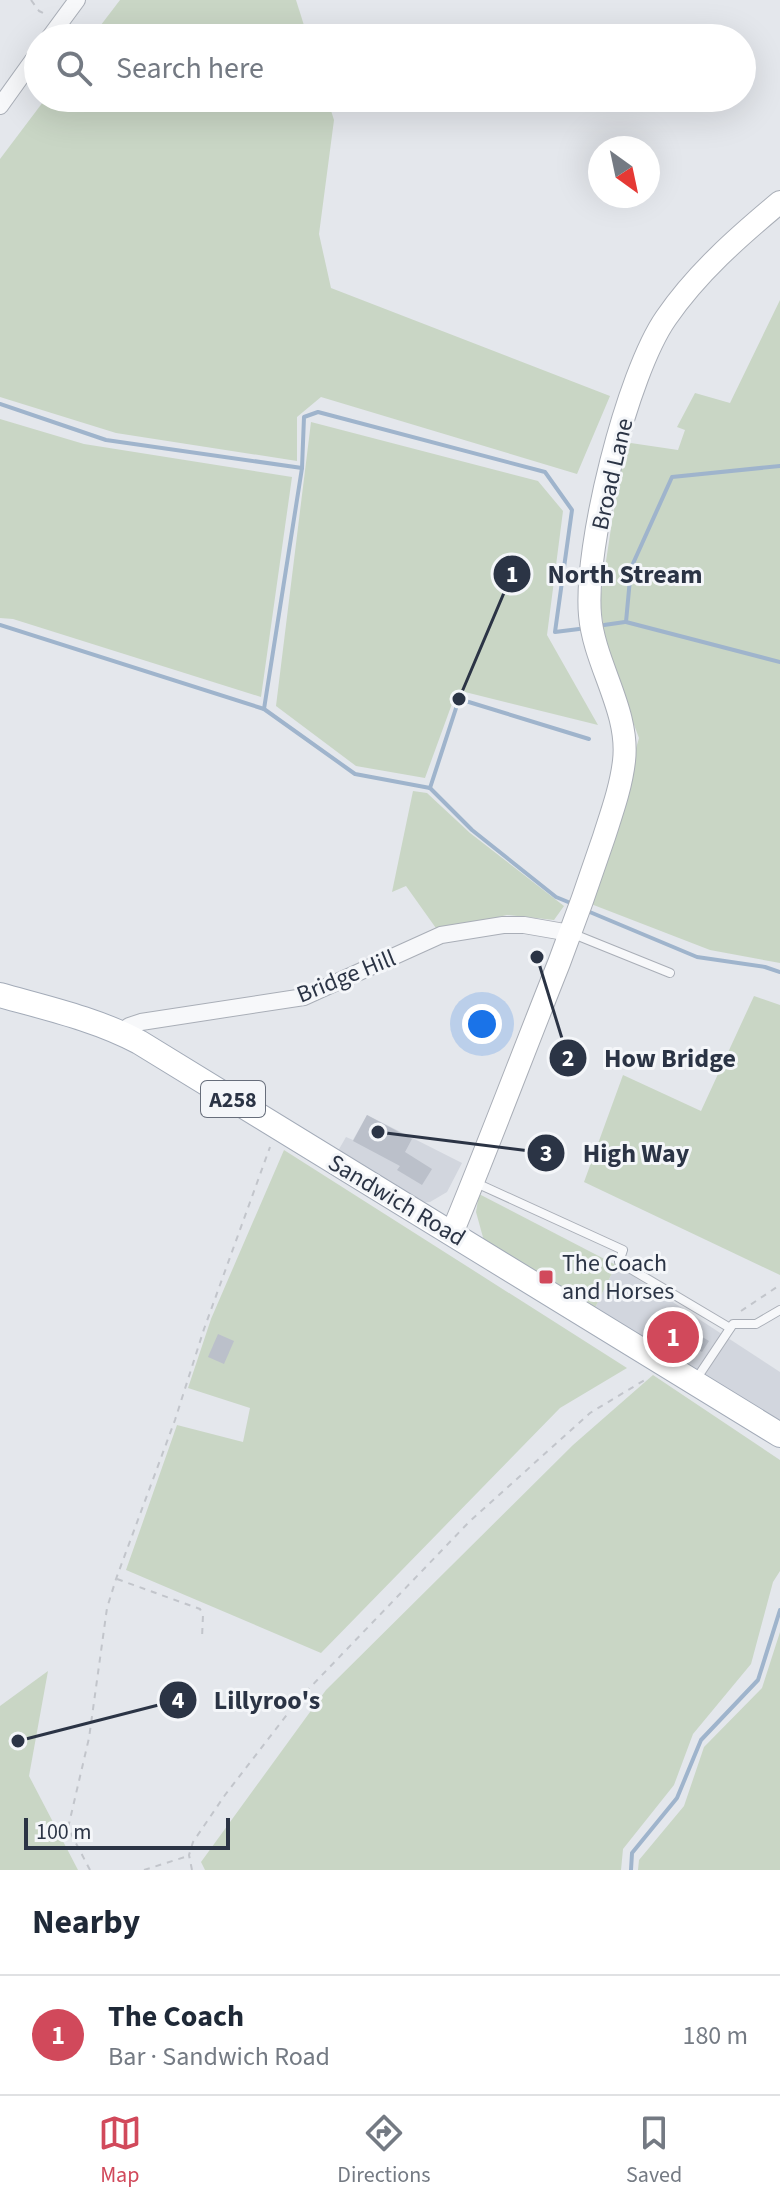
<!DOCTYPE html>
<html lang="en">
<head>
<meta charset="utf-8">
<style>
  :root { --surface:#fff; --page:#f6f6f7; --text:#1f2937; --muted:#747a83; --line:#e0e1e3; --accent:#d1495b }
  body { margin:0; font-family:"Source Sans 3",sans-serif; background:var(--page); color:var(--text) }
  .compass { position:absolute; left:588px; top:136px; width:72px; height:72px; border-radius:50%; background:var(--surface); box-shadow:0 8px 32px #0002; rotate:147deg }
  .scale { position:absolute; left:24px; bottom:20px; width:206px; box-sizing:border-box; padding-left:8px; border:4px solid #2b3445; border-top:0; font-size:22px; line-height:28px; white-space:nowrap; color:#2b3445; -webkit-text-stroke:6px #f4f6f9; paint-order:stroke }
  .you { position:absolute; left:482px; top:1024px; width:28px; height:28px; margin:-20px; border:6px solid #fff; border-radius:50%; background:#1a73e8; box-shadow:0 0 0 12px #1a73e833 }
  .badge { display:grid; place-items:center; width:52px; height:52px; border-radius:50%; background:var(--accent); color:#fff; font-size:26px; font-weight:700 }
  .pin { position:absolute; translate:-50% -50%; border:4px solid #fff; box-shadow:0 2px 8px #0006 }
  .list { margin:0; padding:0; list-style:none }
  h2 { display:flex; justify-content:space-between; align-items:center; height:104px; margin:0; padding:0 32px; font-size:34px }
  h2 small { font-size:26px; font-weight:400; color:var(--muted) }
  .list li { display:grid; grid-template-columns:52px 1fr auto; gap:24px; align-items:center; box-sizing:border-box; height:120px; padding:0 32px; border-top:2px solid var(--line) }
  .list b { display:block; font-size:30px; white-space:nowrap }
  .list p { margin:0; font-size:26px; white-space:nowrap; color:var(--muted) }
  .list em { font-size:26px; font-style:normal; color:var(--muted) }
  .icon { flex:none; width:44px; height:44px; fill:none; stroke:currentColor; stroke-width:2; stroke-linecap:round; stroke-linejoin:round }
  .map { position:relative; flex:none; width:780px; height:1870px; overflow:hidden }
  .search { position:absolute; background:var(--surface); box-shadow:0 8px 32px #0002; left:24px; right:24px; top:24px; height:88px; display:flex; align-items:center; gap:20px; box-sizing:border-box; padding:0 28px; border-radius:44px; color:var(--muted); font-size:30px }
  .sheet { height:224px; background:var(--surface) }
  nav { display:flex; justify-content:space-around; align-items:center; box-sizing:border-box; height:112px; border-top:2px solid var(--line); background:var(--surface); font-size:22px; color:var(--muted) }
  nav a { display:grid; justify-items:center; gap:4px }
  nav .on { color:var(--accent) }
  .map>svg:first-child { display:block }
  .built { fill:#d2d6de }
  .green { fill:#c9d6c5 }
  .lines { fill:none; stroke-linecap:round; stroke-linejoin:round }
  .stream { stroke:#9fb4cc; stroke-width:4 }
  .building { fill:#bbc0ca }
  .lane-casing { stroke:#a9aeb7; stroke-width:10 }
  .street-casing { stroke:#a9aeb7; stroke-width:18 }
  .secondary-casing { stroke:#a9aeb7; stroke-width:24 }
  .primary-casing { stroke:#a3abb8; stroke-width:26 }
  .path { stroke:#c2c5cb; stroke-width:2; stroke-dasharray:6 6; stroke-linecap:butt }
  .lane { stroke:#f7f8fa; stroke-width:8 }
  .street { stroke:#f7f8fa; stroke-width:16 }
  .secondary { stroke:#fff; stroke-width:22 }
  .primary { stroke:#fff; stroke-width:24 }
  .poi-dot { fill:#d1495b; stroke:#f4f6f9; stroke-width:3 }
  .labels { text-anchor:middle; stroke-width:6; stroke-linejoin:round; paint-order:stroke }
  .shield { fill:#f4f6f9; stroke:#676e7b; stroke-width:2 }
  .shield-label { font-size:22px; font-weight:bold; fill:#2b3445 }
  .street-label { font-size:24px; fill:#2b3445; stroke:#f4f6f9 }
  .poi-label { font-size:24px; fill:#2b3445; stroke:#f4f6f9; text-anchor:start }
  .leader { fill:none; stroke:#2b3445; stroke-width:3 }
  .callout-dot { fill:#2b3445; stroke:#f4f6f9; stroke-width:3 }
  .mark-label { font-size:24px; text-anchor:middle; font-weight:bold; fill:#fff }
  .callout-label { font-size:26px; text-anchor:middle; font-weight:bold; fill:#2b3445; stroke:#f4f6f9; stroke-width:6; stroke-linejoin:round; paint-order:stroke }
</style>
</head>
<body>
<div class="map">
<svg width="780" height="1870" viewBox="0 0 780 1870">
  <rect width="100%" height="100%" fill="#e4e7ec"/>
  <g class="built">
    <polygon points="367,1115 462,1163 447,1192 430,1202 410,1204 334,1158 346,1137 353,1140"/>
    <polygon points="616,1265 780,1372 780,1420 593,1312"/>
  </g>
  <g class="green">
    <polygon points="120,0 296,0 308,38 91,38"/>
    <polygon points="46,98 327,98 334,120 319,234 331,288 610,396 577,474 321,397 297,417 297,461 116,433 0,397 0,159"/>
    <polygon points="780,300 780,963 710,950 591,904 639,738 607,653 600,601 624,442 678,450 685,430 677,427 695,393 730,403"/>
    <polygon points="0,419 84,444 292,477 261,697 13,619 0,618"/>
    <polygon points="311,422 538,481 563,511 547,635 598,725 457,690 425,778 356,766 276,706"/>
    <polygon points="413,791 427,793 470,833 564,906 554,920 507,915 438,931 406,886 392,892"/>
    <polygon points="754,996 780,1005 780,1275 584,1182 623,1075 701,1111"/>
    <polygon points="284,1150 627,1368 560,1408 321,1653 126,1570 177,1425 243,1442 250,1408 188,1388 211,1319"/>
    <polygon points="479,1194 616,1265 593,1312 484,1241 476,1212"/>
    <polygon points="653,1375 780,1460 780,1571 773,1582 751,1664 693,1734 674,1785 623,1849 621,1870 205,1870 201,1862 326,1690 573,1445"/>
    <polygon points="780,1632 780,1870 638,1870 639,1860 684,1806 704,1747 762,1688"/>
    <polygon points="48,1671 29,1776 78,1870 0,1870 0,1706"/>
  </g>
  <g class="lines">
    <g class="stream">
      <polyline points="0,404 106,440 302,468 264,709"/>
      <polyline points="780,466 672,477 631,568 626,622 780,662"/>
      <polyline points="302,468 304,417 318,412 545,472 572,510 555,632 579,629"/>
      <polyline points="0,625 264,709 355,774 430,788"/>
      <polyline points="604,625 625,622"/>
      <polyline points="430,788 472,830 556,897 573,904"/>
      <polyline points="430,788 459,699 589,739"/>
      <polyline points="585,910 697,957 765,967 780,972"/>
      <polyline points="631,1870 632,1853 677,1798 701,1740 758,1680 780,1610"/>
    </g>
  </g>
  <g class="building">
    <polygon points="367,1115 412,1139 405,1152 432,1169 422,1185 397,1170 400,1166 353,1141"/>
    <polygon points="674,1320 709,1341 702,1352 689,1344 681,1357 659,1343"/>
    <polygon points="218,1334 234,1341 224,1364 208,1357"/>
  </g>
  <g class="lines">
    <defs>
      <g id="lane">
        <polyline points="571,933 670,973"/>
        <polyline points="474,1182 623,1250 619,1262 730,1328"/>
        <polyline points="695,1381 733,1324 756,1324 780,1310"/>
      </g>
      <g id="street">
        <polyline points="49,38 77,0"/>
        <polyline points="0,106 38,53"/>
        <polyline points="122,1032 129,1026 141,1022 304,997 441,935 503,925 524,925 570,933"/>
      </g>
      <path id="secondary" d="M452,1233c37,-89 71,-180 107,-270 16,-42 31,-84 45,-126 8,-25 17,-50 20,-76 6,-50 -30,-97 -34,-146 -6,-68 37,-241 76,-297 31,-45 72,-81 114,-116"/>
      <path id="primary" d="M0,995c46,13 96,24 139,47l641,393"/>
    </defs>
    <use href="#lane" class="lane-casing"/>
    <use href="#street" class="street-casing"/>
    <use href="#secondary" class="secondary-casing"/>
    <use href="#primary" class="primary-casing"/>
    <g class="path">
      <polyline points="31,0 39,11 47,15"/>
      <polyline points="741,1311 780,1285"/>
      <polyline points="117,1579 200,1609 203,1615 202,1638"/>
      <polyline points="90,1870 68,1828 89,1738 107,1608 116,1579 175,1420 204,1329 270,1147"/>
      <polyline points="144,1870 188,1856"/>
      <polyline points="192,1870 189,1855 193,1842 225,1795 299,1699 469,1522 590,1413 648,1378"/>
    </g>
    <use href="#lane" class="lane"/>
    <use href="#street" class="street"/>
    <use href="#secondary" class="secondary"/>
    <use href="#primary" class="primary"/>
  </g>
  <rect class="poi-dot" x="538" y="1269" width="16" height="16" rx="4"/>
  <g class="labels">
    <rect class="shield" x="201" y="1081" width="64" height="36" rx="6"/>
    <g class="shield-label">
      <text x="233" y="1107">A258</text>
    </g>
    <g class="street-label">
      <text transform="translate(612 474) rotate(-77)" y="8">Broad Lane</text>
      <text transform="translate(346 976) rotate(-22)" y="8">Bridge Hill</text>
      <text transform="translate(397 1200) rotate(31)" y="8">Sandwich Road</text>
    </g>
    <g class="poi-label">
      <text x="562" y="1271">The Coach<tspan x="562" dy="28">and Horses</tspan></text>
    </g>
  </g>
  <path class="leader" d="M459 699L512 574M537 957L568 1058M378 1132L546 1153M18 1741L178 1700"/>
  <g class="callout-dot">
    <circle cx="459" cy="699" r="8"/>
    <circle cx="537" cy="957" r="8"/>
    <circle cx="378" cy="1132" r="8"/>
    <circle cx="18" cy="1741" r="8"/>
    <circle cx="512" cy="574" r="20"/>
    <circle cx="568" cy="1058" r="20"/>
    <circle cx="546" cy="1153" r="20"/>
    <circle cx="178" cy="1700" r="20"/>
  </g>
  <g class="mark-label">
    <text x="512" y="582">1</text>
    <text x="568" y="1066">2</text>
    <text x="546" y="1161">3</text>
    <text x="178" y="1708">4</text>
  </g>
  <g class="callout-label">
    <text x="625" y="583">North Stream</text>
    <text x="670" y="1067">How Bridge</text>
    <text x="636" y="1162">High Way</text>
    <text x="267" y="1709">Lillyroo's</text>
  </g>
</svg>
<svg class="compass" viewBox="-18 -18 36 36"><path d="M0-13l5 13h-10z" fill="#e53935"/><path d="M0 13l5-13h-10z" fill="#747a83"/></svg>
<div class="scale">100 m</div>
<div class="you"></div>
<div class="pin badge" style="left:673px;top:1337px">1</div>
<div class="search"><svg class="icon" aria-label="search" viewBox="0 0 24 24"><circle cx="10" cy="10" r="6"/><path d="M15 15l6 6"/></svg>Search here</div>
</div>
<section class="sheet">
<h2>Nearby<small></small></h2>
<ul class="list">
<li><span class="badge">1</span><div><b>The Coach</b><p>Bar · Sandwich Road</p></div><em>180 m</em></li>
</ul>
</section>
<nav>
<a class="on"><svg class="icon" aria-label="map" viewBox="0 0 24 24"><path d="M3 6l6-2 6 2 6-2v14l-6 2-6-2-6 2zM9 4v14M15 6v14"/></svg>Map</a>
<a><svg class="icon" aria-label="directions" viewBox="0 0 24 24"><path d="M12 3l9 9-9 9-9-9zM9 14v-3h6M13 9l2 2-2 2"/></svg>Directions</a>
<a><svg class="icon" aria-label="saved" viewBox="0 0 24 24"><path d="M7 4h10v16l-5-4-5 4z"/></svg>Saved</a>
</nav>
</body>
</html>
